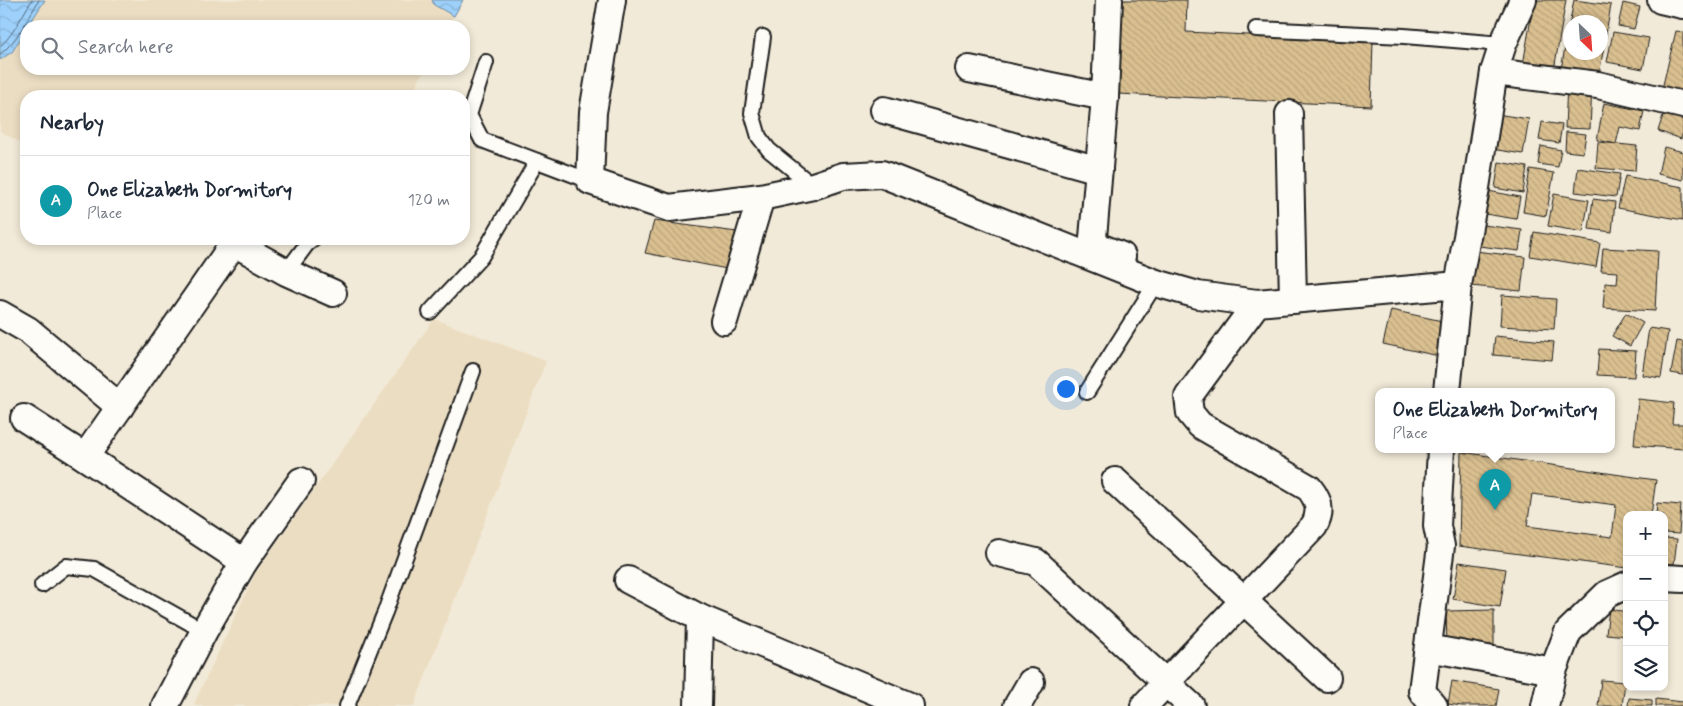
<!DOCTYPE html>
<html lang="en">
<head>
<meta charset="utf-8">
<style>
  :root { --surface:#fff; --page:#f6f6f7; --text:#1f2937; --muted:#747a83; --line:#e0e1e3; --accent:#d93025 }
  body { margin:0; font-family:Mynerve,sans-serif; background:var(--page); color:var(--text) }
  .controls { position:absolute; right:15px; bottom:15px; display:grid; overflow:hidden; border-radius:10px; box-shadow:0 2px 8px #0003 }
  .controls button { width:45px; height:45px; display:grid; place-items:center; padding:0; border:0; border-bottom:1px solid var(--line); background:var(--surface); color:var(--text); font:25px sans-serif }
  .compass { position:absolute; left:1563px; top:15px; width:45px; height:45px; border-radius:50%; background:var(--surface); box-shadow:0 2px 8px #0003; rotate:155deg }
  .you { position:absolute; left:1065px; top:388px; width:18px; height:18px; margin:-12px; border:4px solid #fff; border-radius:50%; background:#1a73e8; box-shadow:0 0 0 8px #1a73e833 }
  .badge { display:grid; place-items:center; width:32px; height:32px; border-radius:50%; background:var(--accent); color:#fff; font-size:16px; font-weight:700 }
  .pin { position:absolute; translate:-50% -41px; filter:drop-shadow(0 1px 2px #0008) }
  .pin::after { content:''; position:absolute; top:26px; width:18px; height:15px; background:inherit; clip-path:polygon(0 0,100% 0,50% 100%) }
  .popup { position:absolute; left:1375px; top:388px; width:240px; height:65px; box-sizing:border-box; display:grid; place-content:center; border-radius:10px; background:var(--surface); filter:drop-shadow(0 1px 4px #0005); font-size:16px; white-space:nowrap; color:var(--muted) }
  .popup b { font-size:19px; color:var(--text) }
  .popup::after { content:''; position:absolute; left:50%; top:100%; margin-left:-10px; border:10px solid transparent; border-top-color:var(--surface) }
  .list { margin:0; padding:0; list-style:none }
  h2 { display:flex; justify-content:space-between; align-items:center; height:65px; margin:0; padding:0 20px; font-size:21px }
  h2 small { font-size:16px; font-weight:400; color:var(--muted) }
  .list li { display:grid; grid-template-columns:32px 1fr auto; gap:15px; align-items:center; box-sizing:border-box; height:90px; padding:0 20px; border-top:1px solid var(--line) }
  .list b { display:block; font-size:19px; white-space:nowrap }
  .list p { margin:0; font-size:16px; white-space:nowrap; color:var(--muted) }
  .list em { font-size:16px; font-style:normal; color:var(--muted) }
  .icon { flex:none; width:28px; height:28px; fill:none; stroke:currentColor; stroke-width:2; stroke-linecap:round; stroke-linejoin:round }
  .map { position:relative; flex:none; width:1683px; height:706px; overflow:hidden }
  .search { position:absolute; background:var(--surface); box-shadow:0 2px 8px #0003; left:20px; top:20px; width:450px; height:55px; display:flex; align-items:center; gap:12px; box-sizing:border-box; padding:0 18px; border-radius:20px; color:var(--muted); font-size:19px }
  .panel { position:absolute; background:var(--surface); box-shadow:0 2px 8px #0003; left:20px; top:90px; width:450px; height:155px; border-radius:20px }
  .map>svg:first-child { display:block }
  .built { fill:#ebddc2 }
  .water { fill:url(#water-waves); stroke:#6989a2 }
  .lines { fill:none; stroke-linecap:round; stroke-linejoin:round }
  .shore { stroke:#506475; stroke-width:1 }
  .building { fill:url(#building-back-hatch); stroke:#1c1c1c; fill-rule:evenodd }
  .lane-casing { stroke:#1c1c1c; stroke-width:18 }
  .street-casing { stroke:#1c1c1c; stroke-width:30 }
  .lane { stroke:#fdfcf7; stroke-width:14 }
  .street { stroke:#fdfcf7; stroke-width:26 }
</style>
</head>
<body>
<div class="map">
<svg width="1683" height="706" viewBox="0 0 1683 706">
  <defs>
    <pattern id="water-waves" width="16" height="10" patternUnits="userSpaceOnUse" patternTransform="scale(1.25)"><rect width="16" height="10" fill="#9dd1fb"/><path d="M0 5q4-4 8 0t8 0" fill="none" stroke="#87b3d7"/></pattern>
    <pattern id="building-back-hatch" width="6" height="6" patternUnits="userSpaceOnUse" patternTransform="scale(1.25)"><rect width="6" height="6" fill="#dac090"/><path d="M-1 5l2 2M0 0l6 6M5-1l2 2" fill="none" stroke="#baa47c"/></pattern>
  </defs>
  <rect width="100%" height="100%" fill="#f2ead8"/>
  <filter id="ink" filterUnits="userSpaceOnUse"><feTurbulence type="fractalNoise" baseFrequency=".02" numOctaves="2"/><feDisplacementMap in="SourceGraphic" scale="10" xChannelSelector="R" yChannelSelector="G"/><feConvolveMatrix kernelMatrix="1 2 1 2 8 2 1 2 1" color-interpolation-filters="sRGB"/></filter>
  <g filter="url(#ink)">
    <g class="built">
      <polygon points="0,0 432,0 434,5 454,16 449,26 26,26 26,69 425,69 410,96 26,96 26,146 0,131"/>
      <polygon points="434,319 546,361 414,706 193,706 255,574"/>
    </g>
    <g class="water">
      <polygon points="0,0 45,0 28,26 26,26 26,30 12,52 0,60"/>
      <polygon points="432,0 463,0 454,16 434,5"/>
    </g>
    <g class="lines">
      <g class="shore">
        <path d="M0,46c11,-7 24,-34 32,-46"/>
        <path d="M0,54c17,-12 28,-36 39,-54"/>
      </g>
    </g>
    <g class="building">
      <polygon points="1121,0 1187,0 1186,32 1373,41 1371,106 1118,94"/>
      <polygon points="1534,0 1566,0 1554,70 1523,65"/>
      <path d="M1574,0l37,5 -13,76 -38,-7zM1570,22h30v30h-30z"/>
      <polygon points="1623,3 1640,7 1634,29 1618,26"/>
      <polygon points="1676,31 1683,32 1683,98 1661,93"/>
      <polygon points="1613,32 1649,38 1643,69 1607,62"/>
      <polygon points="1567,84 1592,85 1590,129 1565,128"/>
      <polygon points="1604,103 1644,111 1640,131 1620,127 1616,144 1597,140"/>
      <polygon points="1667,103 1683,109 1683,132 1681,139 1658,131"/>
      <polygon points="1496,114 1529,119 1523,154 1491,149"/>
      <polygon points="1542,122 1562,125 1559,143 1539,140"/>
      <polygon points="1566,132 1586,134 1583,153 1565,151"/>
      <polygon points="1598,142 1637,146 1635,171 1596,168"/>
      <polygon points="1541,146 1561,150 1558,167 1538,164"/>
      <polygon points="1664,147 1683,152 1683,180 1658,174"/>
      <polygon points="1499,162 1527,167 1523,193 1495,188"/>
      <polygon points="1578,168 1620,174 1616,197 1575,192"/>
      <polygon points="1530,169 1554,173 1546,216 1523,212"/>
      <polygon points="1625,176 1683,187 1683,220 1618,208"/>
      <polygon points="1483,190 1520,197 1516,219 1479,213"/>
      <polygon points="1554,194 1589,200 1583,232 1548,226"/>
      <polygon points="1593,199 1615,202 1612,232 1589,229"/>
      <polygon points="654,221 737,232 732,270 645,253"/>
      <polygon points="1483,225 1522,230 1519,251 1479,246"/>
      <polygon points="1534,232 1600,243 1596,267 1530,256"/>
      <polygon points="1603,248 1658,251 1655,311 1603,308 1605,283 1617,284 1618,272 1601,271"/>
      <polygon points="1475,251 1525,257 1521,291 1471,286"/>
      <polygon points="1502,295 1556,299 1554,329 1500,326"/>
      <polygon points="1391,310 1447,322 1439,356 1383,344"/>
      <polygon points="1626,313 1643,323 1630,346 1612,336"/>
      <polygon points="1649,328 1668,331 1661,378 1642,375"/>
      <polygon points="1495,336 1554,342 1552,360 1493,355"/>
      <polygon points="1677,341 1683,342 1683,375 1671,373"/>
      <polygon points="1599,349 1636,351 1634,377 1597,375"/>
      <polygon points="1638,399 1674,403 1672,424 1683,424 1683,449 1634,445"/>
      <path d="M1461,452l195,28 -5,35h-24v53l-168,-22zM1532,494l84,11 -4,32 -85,-11z"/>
      <polygon points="1657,503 1681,505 1679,534 1664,533 1664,515 1656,515"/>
      <polygon points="1664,538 1677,539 1674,564 1664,563"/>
      <polygon points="1459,562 1506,569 1500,607 1453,599"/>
      <polygon points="1609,609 1627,612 1627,636 1606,634"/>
      <polygon points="1494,610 1494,645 1447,646 1446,611"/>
      <polygon points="1601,680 1625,682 1622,706 1598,706"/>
      <polygon points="1452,681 1499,689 1496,706 1462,706 1448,704"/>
      <polygon points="1629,698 1652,700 1652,706 1628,706"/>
      <polygon points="1656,699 1683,702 1683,706 1656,706"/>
    </g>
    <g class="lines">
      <defs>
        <g id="lane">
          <polyline points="1256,29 1404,36 1503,44"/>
          <polyline points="763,37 752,113 759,137 769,150 813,186"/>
          <polyline points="486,62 469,115 482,140 590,181"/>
          <polyline points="286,272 307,244 314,239"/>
          <polyline points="430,312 481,257 537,161"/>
          <polyline points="1087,392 1156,283"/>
          <polyline points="42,585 66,566 94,569 204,631"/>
          <polyline points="347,706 385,612 473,371"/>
        </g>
        <g id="street">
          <polyline points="612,0 593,112 590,181 669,208 761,197 813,186 843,176 882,174 1156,283 1198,295 1257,303 1458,285"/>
          <polyline points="1109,0 1105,97 1093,238 1097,246 1122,256"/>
          <polyline points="1661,0 1683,5"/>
          <polyline points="969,69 1105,97"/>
          <polyline points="1494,72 1598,85 1683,105"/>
          <polyline points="884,110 1099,170"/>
          <polyline points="1289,114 1293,300"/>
          <polyline points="0,314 28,330 120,407"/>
          <polyline points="724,321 761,197"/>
          <polyline points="1447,391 1458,285 1475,194 1494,72 1503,44 1523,0"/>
          <polyline points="24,418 85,457 244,562"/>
          <polyline points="85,457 234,243 286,272 333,293"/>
          <polyline points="1115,481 1327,678"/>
          <polyline points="999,553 1036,562 1191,706"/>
          <polyline points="1664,578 1683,579"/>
          <polyline points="628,580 700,618 910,706"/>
          <polyline points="1428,648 1553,671"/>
          <polyline points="165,706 204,631 244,562 301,481"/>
          <polyline points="698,706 700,618"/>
          <polyline points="1017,706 1031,682"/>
          <path d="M1144,706l170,-180c8,-14 5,-26 -5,-38l-109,-63 -10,-12 -2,-16 69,-94"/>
          <polyline points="1434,706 1422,691 1441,546 1437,526 1441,449"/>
          <polyline points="1545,706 1553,671 1568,632 1607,594 1627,585"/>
        </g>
      </defs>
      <use href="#lane" class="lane-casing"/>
      <use href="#street" class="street-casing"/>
      <use href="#lane" class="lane"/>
      <use href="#street" class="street"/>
    </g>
  </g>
</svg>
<div class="controls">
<button>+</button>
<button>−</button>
<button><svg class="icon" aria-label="locate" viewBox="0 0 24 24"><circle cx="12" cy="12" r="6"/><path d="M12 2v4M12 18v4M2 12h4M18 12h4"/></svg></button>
<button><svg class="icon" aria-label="layers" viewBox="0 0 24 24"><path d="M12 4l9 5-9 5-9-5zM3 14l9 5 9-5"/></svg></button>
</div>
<svg class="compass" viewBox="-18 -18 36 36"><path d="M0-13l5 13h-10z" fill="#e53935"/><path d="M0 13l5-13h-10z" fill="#747a83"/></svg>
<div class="you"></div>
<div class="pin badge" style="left:1495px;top:510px;background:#0f9aa8">A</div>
<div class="popup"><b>One Elizabeth Dormitory</b>Place</div>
<div class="search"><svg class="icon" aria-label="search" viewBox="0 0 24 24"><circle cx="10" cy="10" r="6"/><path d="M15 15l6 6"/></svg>Search here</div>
<section class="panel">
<h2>Nearby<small></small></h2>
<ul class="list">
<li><span class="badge" style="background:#0f9aa8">A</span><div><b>One Elizabeth Dormitory</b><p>Place</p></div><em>120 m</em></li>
</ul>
</section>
</div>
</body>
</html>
